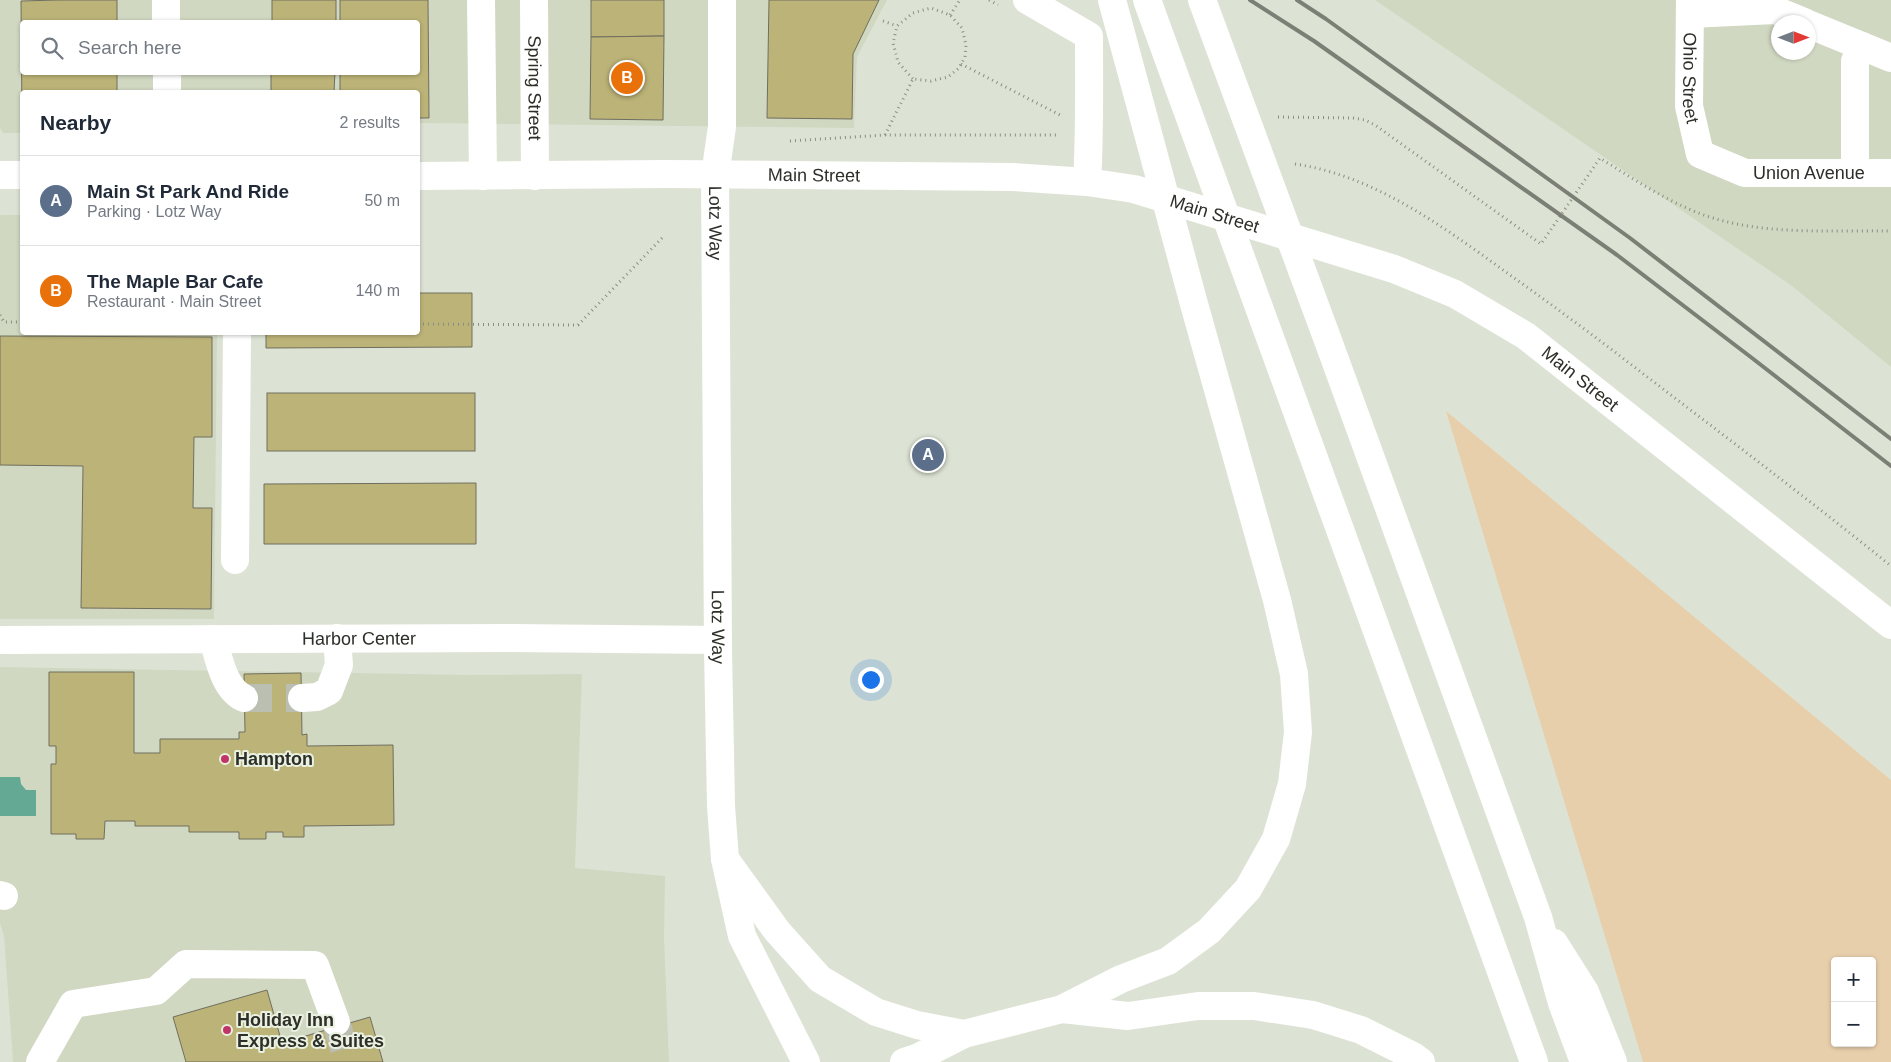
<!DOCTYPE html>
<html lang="en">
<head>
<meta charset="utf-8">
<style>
  :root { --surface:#fff; --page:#f6f6f7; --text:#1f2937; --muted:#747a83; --line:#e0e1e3; --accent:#c13466 }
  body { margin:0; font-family:Arial,sans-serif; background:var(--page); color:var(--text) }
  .controls { position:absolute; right:15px; bottom:15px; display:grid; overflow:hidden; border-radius:5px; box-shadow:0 1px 4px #0004 }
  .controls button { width:45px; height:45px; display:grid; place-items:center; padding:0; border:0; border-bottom:1px solid var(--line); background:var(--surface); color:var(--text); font:25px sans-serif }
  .compass { position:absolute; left:1771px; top:15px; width:45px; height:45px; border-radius:50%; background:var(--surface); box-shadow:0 1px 4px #0004; rotate:90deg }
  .you { position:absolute; left:870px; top:679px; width:18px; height:18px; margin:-12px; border:4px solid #fff; border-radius:50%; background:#1a73e8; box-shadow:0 0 0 8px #1a73e833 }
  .badge { display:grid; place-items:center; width:32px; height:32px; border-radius:50%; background:var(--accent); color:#fff; font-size:16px; font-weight:700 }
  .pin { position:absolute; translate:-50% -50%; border:2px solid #fff; box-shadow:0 1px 5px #0006 }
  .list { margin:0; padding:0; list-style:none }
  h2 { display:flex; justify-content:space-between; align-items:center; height:65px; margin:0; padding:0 20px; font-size:21px }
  h2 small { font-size:16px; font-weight:400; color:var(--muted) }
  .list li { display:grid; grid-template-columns:32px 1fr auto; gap:15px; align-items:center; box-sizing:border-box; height:90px; padding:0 20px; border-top:1px solid var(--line) }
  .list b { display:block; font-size:19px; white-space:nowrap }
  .list p { margin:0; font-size:16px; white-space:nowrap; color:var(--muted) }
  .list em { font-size:16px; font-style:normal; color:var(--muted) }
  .icon { flex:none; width:28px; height:28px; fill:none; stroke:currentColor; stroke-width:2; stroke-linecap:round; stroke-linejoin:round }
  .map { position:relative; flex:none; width:1891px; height:1062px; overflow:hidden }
  .search { position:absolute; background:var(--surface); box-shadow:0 1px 4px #0004; left:20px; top:20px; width:400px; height:55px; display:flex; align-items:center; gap:12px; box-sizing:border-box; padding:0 18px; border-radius:5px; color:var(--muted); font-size:19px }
  .panel { position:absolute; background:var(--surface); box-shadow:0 1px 4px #0004; left:20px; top:90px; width:400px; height:245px; border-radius:5px }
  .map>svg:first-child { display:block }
  .built { fill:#d0d8c2; fill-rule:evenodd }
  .green { fill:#e8cfac; fill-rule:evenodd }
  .water { fill:#63a994 }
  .building { fill:#bcb378; stroke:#706e5f }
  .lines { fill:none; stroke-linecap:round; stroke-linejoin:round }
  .minor-tunnel { stroke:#babfb2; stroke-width:28; stroke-dasharray:28 14; stroke-linecap:butt }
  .path { stroke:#8a8e83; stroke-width:3; stroke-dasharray:1 4; stroke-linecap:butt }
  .minor { stroke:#fff; stroke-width:28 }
  .major { stroke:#fff; stroke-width:28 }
  .highway { stroke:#fff; stroke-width:28 }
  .rail { stroke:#7b7f75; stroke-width:4 }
  .poi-dot { fill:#c13466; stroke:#eaf1e1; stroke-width:2 }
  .labels { text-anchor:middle; stroke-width:4; stroke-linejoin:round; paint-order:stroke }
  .street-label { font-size:18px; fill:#2d2f29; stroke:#eaf1e1 }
  .poi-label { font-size:18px; font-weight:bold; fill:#2d2f29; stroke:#eaf1e1; text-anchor:start }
</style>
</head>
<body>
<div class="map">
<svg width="1891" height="1062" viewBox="0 0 1891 1062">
  <rect width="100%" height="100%" fill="#dde3d4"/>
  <g class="built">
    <path d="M0,0h887l-30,57 -3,71 -436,-5v-31h-396v41h-19l-3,-5zM22,22h396v50h-396z"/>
    <path d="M1375,0h516v367l-99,-81zM1778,22h30v30h-30z"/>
    <polygon points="0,215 22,215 22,332 217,333 214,619 0,619"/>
    <polygon points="0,667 467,675 582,674 575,868 665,876 664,938 669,1062 13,1062 4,936 0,923"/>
  </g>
  <path class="green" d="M1446,411l445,369v282h-248zM1835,961h37v82h-37z"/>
  <polygon class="water" points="0,777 20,777 21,784 26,790 36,790 36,816 0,816"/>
  <g class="building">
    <polygon points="58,0 117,0 117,22 22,22 22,72 117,72 117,92 22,92 22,118 21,1"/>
    <rect x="272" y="0" width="64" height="22"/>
    <polygon points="340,0 428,0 429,118 418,118 418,92 340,92 340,72 418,72 418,22 340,22"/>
    <polygon points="591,0 664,0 664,36 591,37"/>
    <polygon points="769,0 879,0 853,54 852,119 767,118"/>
    <polygon points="664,36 663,120 590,119 591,37"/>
    <polygon points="271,72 335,72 334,92 271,92"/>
    <polygon points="418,293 472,293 472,347 266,348 266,332 418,332"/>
    <polygon points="0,336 212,337 212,437 194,437 193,508 212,508 211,609 81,608 83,466 0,465"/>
    <rect x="267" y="393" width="208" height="58"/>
    <polygon points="476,483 476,544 264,544 264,484"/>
    <polygon points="49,672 134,672 134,753 160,753 160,739 239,739 239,732 245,732 244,674 301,673 302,735 307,734 307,746 393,745 394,825 304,826 304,837 283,837 283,832 266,832 266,839 239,839 239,832 189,832 189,826 135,826 135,821 105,821 104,839 76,839 76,834 51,834 51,764 56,764 56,746 49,746"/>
    <polygon points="267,990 282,1043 370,1017 383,1062 186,1062 173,1017"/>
  </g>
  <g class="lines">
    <g class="minor-tunnel">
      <polyline points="244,698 302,698"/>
      <polyline points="336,1022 348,1062"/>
    </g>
    <g class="path">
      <polyline points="989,0 998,5"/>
      <polyline points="950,15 960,0"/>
      <polyline points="883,21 897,26"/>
      <polyline points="961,64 1060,115"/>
      <path d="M1278,117l75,1 12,2 10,5 166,119 59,-86c33,21 65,42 101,56 59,22 128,16 190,17"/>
      <polyline points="885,135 913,79 931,81 948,77 959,68 965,57 966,45 962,28 950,15 931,8 913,13 897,26 893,43 898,62 913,79"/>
      <polyline points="790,141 885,135 1058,135"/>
      <path d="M1295,164c83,12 155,68 222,116 45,32 89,65 133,99 81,62 162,123 241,187"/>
      <polyline points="0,315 4,322 22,322"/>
      <polyline points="418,324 578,325 663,237"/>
    </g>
    <g class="minor">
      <polyline points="166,0 166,22"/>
      <polyline points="481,0 483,176"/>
      <path id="s1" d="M534,0l1,176"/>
      <path d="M1027,0l62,36c0,49 1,97 -2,146"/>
      <path id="s2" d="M1690,0l-1,106 11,48 45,19h146"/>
      <polyline points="1690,14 1775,10 1804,22"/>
      <polyline points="1808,24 1891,58"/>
      <polyline points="167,72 167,92"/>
      <polyline points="1855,173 1855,61 1862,46"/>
      <polyline points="715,175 722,127 722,0"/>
      <polyline points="235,560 237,332"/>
      <path d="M213,639c6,20 11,50 31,59"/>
      <path id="s3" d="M0,640l510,-2 208,2"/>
      <polyline points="302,698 317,697 329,691 339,665 337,638"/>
      <polyline points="0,895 4,896"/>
      <polyline points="40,1062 73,1004 156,991 186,964 315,965 336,1022"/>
    </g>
    <g class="major">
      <polyline points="0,175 22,175"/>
      <path id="s4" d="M715,175l3,475 3,156 4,53 17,77 64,126"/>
      <path id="s5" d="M418,176l248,-2 347,3 74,5 47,7 260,80 61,25 71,42 365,289"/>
    </g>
    <g class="highway">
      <polyline points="1147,0 1534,1062"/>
      <polyline points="1202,0 1330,346 1538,917 1562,1003 1584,1062"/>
      <polyline points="725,859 777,931 820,979 876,1012 917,1025 964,1034"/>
      <polyline points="1554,943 1585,992 1613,1062"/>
      <polyline points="1062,1009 1128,1016 1198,1006 1254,1006 1313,1015 1361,1030 1413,1056 1421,1062"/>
      <polyline points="904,1062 919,1057 964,1034 1062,1009 1121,979 1168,961 1209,931 1248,889 1276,839 1292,784 1298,732 1294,674 1277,600 1194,304 1112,0"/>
    </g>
    <g class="rail">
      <polyline points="1250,0 1314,41 1617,255 1752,358 1891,466"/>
      <polyline points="1297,0 1326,19 1630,238 1891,439"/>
    </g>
  </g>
  <g class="poi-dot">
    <circle cx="225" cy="759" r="5"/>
    <circle cx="227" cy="1030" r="5"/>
  </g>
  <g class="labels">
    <g class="street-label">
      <text dy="6" stroke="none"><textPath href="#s2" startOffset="78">Ohio Street</textPath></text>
      <text dy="6" stroke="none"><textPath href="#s1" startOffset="88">Spring Street</textPath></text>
      <text dy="6" stroke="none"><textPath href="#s2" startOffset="268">Union Avenue</textPath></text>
      <text dy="6" stroke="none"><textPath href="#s5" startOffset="396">Main Street</textPath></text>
      <text dy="6" stroke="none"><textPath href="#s5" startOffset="801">Main Street</textPath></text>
      <text dy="6" stroke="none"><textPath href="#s4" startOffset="48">Lotz Way</textPath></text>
      <text dy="6" stroke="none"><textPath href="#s5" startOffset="1206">Main Street</textPath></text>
      <text dy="6" stroke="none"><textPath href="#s4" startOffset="452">Lotz Way</textPath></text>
      <text dy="6" stroke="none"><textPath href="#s3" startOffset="359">Harbor Center</textPath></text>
    </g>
    <g class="poi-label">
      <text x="235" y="765">Hampton</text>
      <text x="237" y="1026">Holiday Inn<tspan x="237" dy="21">Express &amp; Suites</tspan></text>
    </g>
  </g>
</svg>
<div class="controls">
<button>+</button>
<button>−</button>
</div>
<svg class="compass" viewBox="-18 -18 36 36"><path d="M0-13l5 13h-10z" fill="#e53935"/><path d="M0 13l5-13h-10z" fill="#747a83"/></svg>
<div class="you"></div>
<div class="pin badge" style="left:928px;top:455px;background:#5c6f8a">A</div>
<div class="pin badge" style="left:627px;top:78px;background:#e8710a">B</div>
<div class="search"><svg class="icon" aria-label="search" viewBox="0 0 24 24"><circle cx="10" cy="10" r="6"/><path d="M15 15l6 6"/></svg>Search here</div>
<section class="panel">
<h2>Nearby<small>2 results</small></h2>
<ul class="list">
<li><span class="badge" style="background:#5c6f8a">A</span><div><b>Main St Park And Ride</b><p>Parking · Lotz Way</p></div><em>50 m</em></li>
<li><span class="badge" style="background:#e8710a">B</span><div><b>The Maple Bar Cafe</b><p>Restaurant · Main Street</p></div><em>140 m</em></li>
</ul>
</section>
</div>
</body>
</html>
